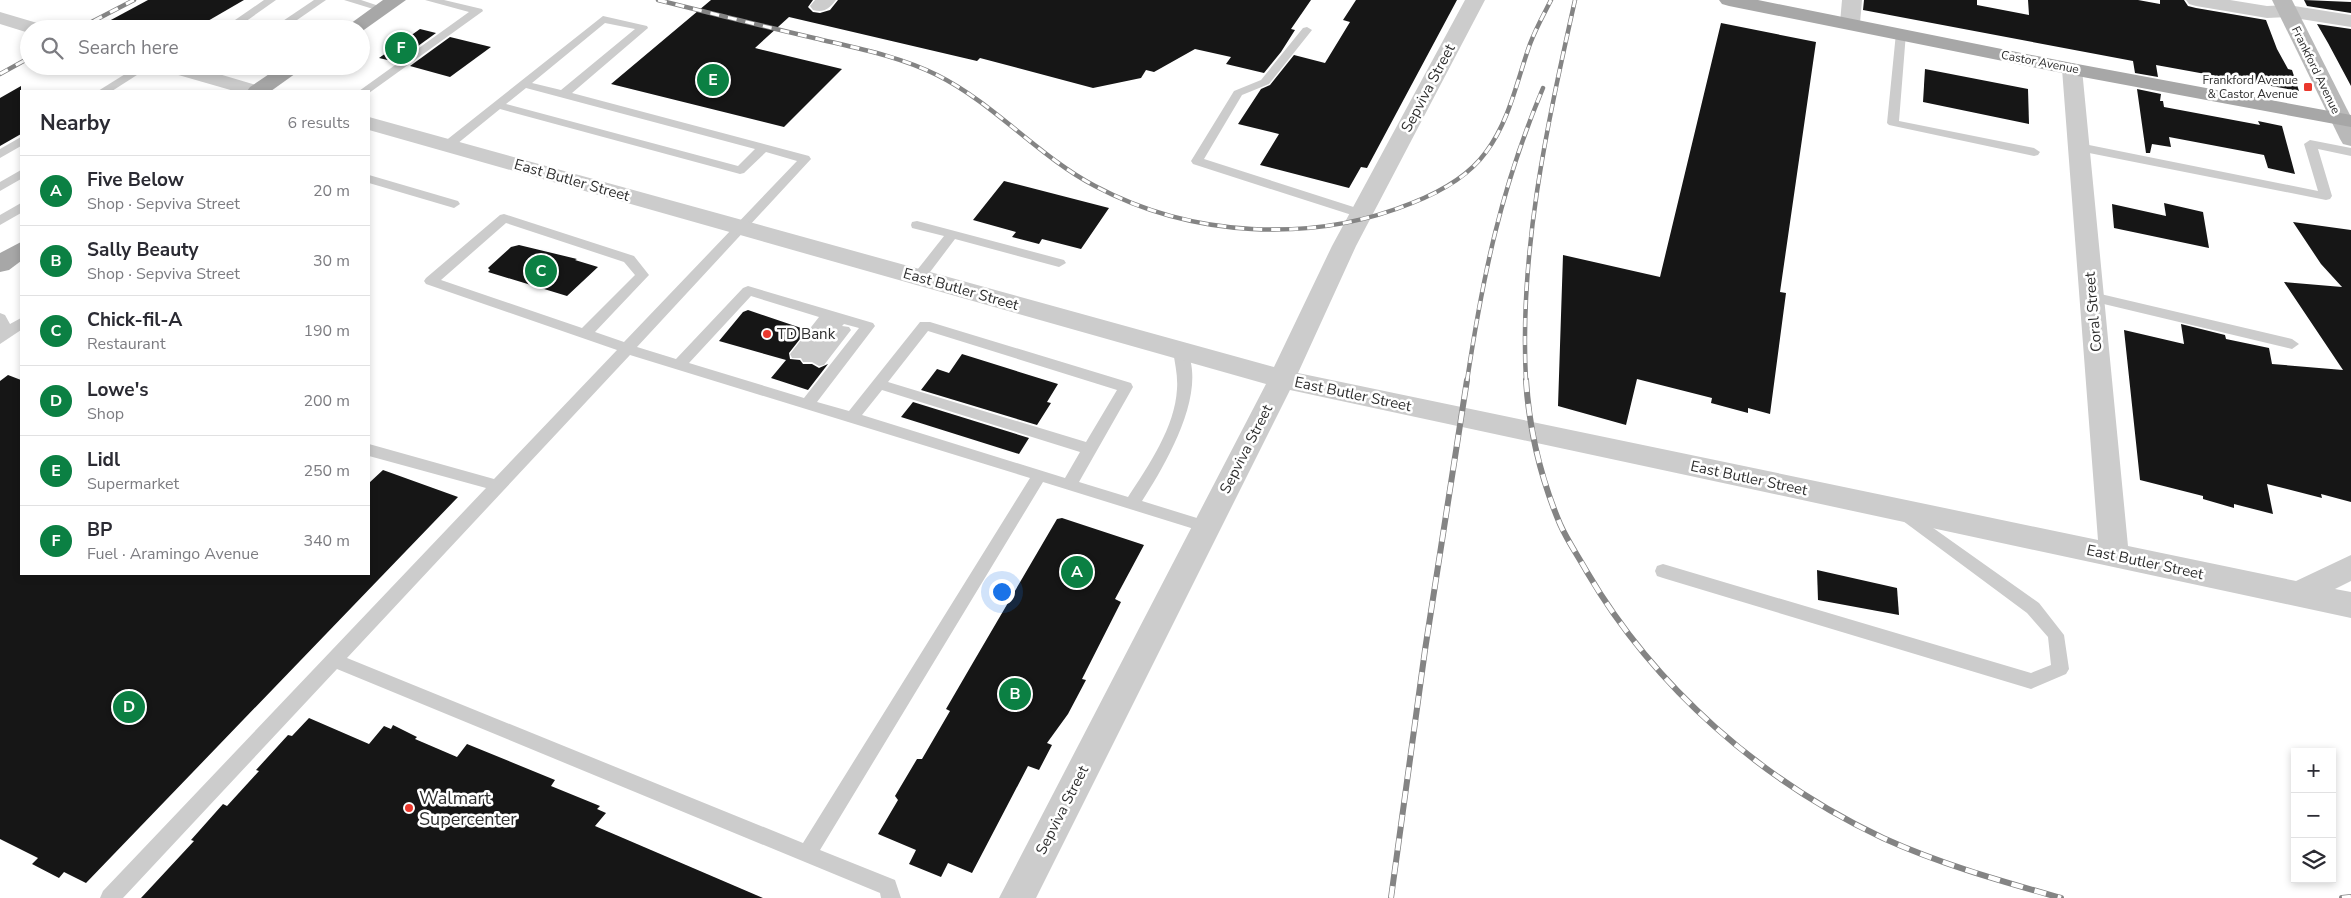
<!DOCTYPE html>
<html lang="en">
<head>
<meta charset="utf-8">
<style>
  :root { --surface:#fff; --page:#f7f7f7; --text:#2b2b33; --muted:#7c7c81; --line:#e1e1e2; --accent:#0b8043 }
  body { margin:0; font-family:"Nunito Sans",sans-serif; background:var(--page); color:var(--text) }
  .controls { position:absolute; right:15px; bottom:15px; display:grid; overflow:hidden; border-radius:0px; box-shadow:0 2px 8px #0003 }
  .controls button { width:45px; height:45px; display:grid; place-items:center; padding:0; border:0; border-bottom:1px solid var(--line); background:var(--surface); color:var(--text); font:25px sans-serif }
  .you { position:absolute; left:1001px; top:591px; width:18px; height:18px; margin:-12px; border:4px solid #fff; border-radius:50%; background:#1a73e8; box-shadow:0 0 0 8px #1a73e833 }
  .badge { display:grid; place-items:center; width:32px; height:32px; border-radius:50%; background:var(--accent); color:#fff; font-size:16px; font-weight:700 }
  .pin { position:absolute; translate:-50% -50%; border:2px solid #fff; box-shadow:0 1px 5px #0006 }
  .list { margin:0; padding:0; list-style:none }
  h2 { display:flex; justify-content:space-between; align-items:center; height:65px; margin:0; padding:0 20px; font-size:21px }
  h2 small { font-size:16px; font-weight:400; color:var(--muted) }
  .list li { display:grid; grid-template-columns:32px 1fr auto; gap:15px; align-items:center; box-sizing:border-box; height:70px; padding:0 20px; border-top:1px solid var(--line) }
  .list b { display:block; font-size:19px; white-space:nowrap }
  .list p { margin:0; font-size:16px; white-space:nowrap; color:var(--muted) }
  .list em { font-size:16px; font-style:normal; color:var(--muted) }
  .icon { flex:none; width:28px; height:28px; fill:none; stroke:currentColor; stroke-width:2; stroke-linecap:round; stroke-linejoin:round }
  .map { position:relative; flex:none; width:2351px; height:898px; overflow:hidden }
  .search { position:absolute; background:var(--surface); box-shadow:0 2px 8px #0003; left:20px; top:20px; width:350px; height:55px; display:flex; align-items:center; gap:12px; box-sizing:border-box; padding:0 18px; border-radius:28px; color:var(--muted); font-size:19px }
  .panel { position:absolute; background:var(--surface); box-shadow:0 2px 8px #0003; left:20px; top:90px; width:350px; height:485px; border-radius:0px }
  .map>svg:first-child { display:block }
  .building { fill:#161616 }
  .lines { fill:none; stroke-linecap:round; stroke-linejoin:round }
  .lane { fill:#ccc; fill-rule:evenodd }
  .street { fill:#ccc; fill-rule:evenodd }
  .secondary { fill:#b9b9b9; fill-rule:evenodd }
  .primary { fill:#a7a7a7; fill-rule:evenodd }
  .rail-far1-casing { stroke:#848484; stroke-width:4.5 }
  .rail-casing { stroke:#848484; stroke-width:6 }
  .rail-far1 { stroke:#fff; stroke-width:3; stroke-dasharray:9; stroke-linecap:butt }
  .rail { stroke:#fff; stroke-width:4.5; stroke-dasharray:12; stroke-linecap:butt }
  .poi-dot { fill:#ea382d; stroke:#fff; stroke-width:2 }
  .labels { text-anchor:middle; stroke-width:5; stroke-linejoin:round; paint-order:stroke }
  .far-street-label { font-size:12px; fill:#2f2f2f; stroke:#fff }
  .far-poi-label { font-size:12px; fill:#2f2f2f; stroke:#fff; text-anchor:end }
  .street-label { font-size:15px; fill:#2f2f2f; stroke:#fff }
  .poi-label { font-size:15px; fill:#2f2f2f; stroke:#fff; text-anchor:start }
  .near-poi-label { font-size:18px; fill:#2f2f2f; stroke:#fff; text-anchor:start }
</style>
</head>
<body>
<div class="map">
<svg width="2351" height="898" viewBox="0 0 2351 898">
  <rect width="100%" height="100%" fill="#fff"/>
  <g class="building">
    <polygon points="148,0 244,0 194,29 131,29 109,21"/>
    <polygon points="711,0 813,0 808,7 813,12 820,13 830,10 838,0 1311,0 1291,29 1295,30 1281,52 1264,73 1226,64 1231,57 1195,49 1154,72 1146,70 1141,78 1093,88 980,58 977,61 789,17 755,48 842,69 784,127 611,84"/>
    <polygon points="1356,0 1457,0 1367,168 1361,167 1349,188 1260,165 1279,134 1238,124 1261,89 1270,85 1294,55 1325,63 1350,22 1343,20"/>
    <polygon points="1864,0 1977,0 1977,5 2029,15 2028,0 2138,0 2160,4 2160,0 2184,0 2188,6 2196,8 2266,20 2277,49 2288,69 2292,70 2299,91 2156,65 2158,77 2135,73 2133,61 1863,10"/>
    <polygon points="2304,0 2351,2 2351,13 2307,6"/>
    <polygon points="1721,23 1816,42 1780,292 1786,293 1770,414 1748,408 1748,413 1711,403 1712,398 1637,379 1626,425 1558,406 1563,255 1660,277"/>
    <polygon points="2317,24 2351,29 2351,86 2328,43"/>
    <polygon points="420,29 436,33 396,62 379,58"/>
    <polygon points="450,37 491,47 450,77 410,66"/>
    <polygon points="1925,69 2028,89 2029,124 1923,102"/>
    <polygon points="21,86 21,134 0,146 0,98"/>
    <polygon points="2137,89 2161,94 2160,101 2163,101 2164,107 2260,125 2258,121 2282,126 2295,174 2268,168 2264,155 2169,137 2171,147 2152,144 2150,153 2146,153"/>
    <polygon points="1004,181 1109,208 1081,249 1042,239 1039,244 1012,237 1016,232 973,220"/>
    <polygon points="2164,203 2203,212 2209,248 2114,228 2112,204 2166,216"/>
    <polygon points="2293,222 2351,230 2351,502 2321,494 2322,498 2267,484 2273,514 2234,504 2234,508 2203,499 2203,496 2140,480 2124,330 2184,344 2181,324 2225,335 2226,339 2269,348 2272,364 2343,370 2284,282 2342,287 2321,264"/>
    <polygon points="519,245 577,259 575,260 598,267 567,296 488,272 490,270 488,268 511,247"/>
    <polygon points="748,310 807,330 789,353 790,359 800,360 803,364 812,364 819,368 828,364 808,390 771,378 786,360 719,341 743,312"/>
    <polygon points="962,354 1058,384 1047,402 1051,403 1037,425 921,390 937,369 949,373"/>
    <polygon points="8,375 21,380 21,574 369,574 369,483 383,470 458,497 86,883 64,872 59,878 32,864 38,858 0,839 0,381"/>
    <polygon points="913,402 1029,438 1019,454 901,417"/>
    <polygon points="1062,518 1144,545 1115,599 1121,602 1082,679 1086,680 1068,714 1047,743 1052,745 1039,770 1028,766 972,873 948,863 941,877 909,864 916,850 878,834 898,800 895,796 917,759 922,759 950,711 946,709 971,666 1057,519"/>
    <polygon points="1817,570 1897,588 1899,615 1818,600"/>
    <polygon points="309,718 369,744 384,726 391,729 393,725 417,737 415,739 457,757 467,744 555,780 551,786 600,806 597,809 606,813 595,826 763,898 141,898 194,841 191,840 223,804 227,806 259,771 256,770 288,735 292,736"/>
  </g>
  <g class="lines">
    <g class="lane">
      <polygon points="264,0 276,0 235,29 222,29"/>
      <polygon points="314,0 326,0 284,29 271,29"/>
      <polygon points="344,0 361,0 388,9 383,12"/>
      <polygon points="425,0 444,0 482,9 483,11 369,93 369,91 359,91 469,12"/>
      <path d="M603,16l44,10 1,2 -76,65 237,63 2,3 -174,188 39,12 67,-71 5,-2 125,37 2,3 -58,76 32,9 71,-89h10l201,61 2,4 -54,95 49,15c21,-32 47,-70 49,-108 1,-13 -2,-25 -4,-38l2,-4h10c25,43 -20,118 -43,154l71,22 2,4 -2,4 -6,2 -164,-51 -223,368 75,30 6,18h-20l-1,-5 -543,-224 -214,229h-23l3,-7 383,-403 -117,-32v-12l125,35 123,-129 -191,-66 -2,-3 2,-3 74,-63 4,-1 130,42 15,19 -54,57 29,10 173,-181 -31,-9 -22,21 -4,1 -240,-65 -48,39h-8l-2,-3 2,-3zM605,23l30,6 -74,61 -29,-7zM526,88l229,61 -17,17 -232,-62zM506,223l118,39 11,13 -53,53 -141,-48zM751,296l68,21 -29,37 2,4h9l2,4h9l7,4 5,-1 27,-35 -2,-3 -7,-1 2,-2 15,4 -55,70 -115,-35zM928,331l189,59 -31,52 -198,-60zM630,355l400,123 -227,365 -456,-185zM882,390l198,62 -15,26 -203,-63z"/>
      <polygon points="1307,27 1312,30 1269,84 1242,95 1204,159 1366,211 1368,214 1366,217 1358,217 1193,164 1191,161 1234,91 1261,80 1303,28"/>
      <polygon points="1901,30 1906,33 1899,121 2034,148 2040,152 2038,155 2034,156 1889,125 1887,123 1896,33"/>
      <polygon points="138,66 151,66 112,91 98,91"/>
      <polygon points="21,137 21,146 0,158 0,149"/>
      <polygon points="2310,140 2351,148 2351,156 2318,149 2332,196 2330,199 2326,200 2079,151 2073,147 2079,143 2318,191 2304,144"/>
      <polygon points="21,170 21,179 0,191 0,182"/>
      <polygon points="369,175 458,201 460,204 454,208 369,183"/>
      <polygon points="21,203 21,213 0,225 0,215"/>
      <polygon points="917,221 1064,260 1066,263 1059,267 955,239 924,280 914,280 912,277 914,274 944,236 912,228 911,225 912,222"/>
      <polygon points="2092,292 2292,339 2299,344 2292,349 2087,300 2085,297 2087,294"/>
      <polygon points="0,313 5,315 10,324 21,318 21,330 0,344"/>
      <polygon points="1905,508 2039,603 2064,635 2069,669 2066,674 2031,689 1663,578 1657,576 1655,571 1657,566 1663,564 2031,673 2051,665 2048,637 2027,613 1899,518 1897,514 1899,510"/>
    </g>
    <g class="street">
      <path d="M815,0h21c-7,9 -12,13 -23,10l-3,-4z"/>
      <polygon points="1465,0 1485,0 1356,246 1298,373 2098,540 2062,69 2065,65 2072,63 2079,65 2082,69 2128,546 2296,581 2351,555 2351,581 2335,589 2351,592 2351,618 1290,390 1036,898 999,898 1266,384 369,130 369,117 1274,367 1332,246"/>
      <polygon points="1842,0 1862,0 1860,23 1857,27 1843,27 1840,23"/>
      <polygon points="2186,0 2230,0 2267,6 2288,5 2351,15 2351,27 2288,17 2267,18 2196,6 2189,4"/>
      <polygon points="0,12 44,25 47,29 29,29 29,33 0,24"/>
      <polygon points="158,66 192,66 263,87 266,91 234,91 161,70"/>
    </g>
    <polygon class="secondary" points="2272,0 2292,0 2351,117 2351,146 2343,144 2340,139"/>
    <g class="primary">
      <polygon points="383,0 406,0 361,32 361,29 343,29"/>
      <polygon points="1719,0 1758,0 2072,63 2351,115 2351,127 2072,75 1729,6 1722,4"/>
      <polygon points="281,66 306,66 271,91 247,91 250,87"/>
      <polygon points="21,242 21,261 9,270 0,272 0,253"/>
    </g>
    <defs>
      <g id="rail-far1">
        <path d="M658,0c52,13 104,26 156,38 42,10 85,18 123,37 58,29 101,81 158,111 96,51 216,58 317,17 28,-11 56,-26 74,-51 24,-32 31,-72 44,-108 6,-16 14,-30 21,-44"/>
        <polyline points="78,29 134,0"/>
        <polyline points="0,74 29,58"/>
        <path d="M1467,381c16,-106 34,-193 76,-293"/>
        <path d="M1526,381c-7,-130 21,-255 49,-381"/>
      </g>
      <g id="rail">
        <path d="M1526,380c3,48 15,99 34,144 7,16 18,32 27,48 68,116 175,209 296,266 57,26 118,43 178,60"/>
        <polyline points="1391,898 1425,650 1467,380"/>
        <polyline points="2342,898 2351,897"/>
      </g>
    </defs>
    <use href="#rail-far1" class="rail-far1-casing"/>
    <use href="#rail" class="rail-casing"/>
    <use href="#rail-far1" class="rail-far1"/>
    <use href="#rail" class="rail"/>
  </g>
  <g class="poi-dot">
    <rect x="2303" y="82" width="10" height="10" rx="2.5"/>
    <circle cx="767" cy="334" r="5"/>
    <circle cx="409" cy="808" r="5"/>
  </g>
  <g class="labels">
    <g class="far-street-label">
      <text transform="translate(2040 62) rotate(11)" y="4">Castor Avenue</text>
      <text transform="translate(2316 70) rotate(64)" y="4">Frankford Avenue</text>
    </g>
    <g class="far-poi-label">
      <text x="2298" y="84">Frankford Avenue<tspan x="2298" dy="14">&amp; Castor Avenue</tspan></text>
    </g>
    <g class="street-label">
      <text transform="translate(1428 88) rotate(-62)" y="5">Sepviva Street</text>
      <text transform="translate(572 180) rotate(16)" y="5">East Butler Street</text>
      <text transform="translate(961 289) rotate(16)" y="5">East Butler Street</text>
      <text transform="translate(2093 312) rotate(-95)" y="5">Coral Street</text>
      <text transform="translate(1353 394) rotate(12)" y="5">East Butler Street</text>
      <text transform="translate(1246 449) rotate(-63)" y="5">Sepviva Street</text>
      <text transform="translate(1749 478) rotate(12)" y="5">East Butler Street</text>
      <text transform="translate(2145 562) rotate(12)" y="5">East Butler Street</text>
      <text transform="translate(1062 810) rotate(-63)" y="5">Sepviva Street</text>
    </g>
    <g class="poi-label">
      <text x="777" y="339">TD Bank</text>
    </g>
    <g class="near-poi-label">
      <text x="419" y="804">Walmart<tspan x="419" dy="21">Supercenter</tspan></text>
    </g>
  </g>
</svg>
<div class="controls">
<button>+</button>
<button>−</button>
<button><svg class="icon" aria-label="layers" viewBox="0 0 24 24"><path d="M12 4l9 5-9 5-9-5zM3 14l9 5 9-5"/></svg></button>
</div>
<div class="you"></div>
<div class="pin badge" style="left:1077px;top:572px">A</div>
<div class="pin badge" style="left:1015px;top:694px">B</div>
<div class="pin badge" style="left:541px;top:271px">C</div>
<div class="pin badge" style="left:129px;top:707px">D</div>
<div class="pin badge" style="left:713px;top:80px">E</div>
<div class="pin badge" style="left:401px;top:48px">F</div>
<div class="search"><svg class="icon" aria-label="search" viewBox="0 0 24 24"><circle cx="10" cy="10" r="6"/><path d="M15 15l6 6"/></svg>Search here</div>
<section class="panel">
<h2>Nearby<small>6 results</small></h2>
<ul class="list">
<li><span class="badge">A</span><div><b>Five Below</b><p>Shop · Sepviva Street</p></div><em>20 m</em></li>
<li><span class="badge">B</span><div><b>Sally Beauty</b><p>Shop · Sepviva Street</p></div><em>30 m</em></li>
<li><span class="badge">C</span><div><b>Chick-fil-A</b><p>Restaurant</p></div><em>190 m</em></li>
<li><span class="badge">D</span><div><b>Lowe's</b><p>Shop</p></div><em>200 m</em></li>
<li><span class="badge">E</span><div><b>Lidl</b><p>Supermarket</p></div><em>250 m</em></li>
<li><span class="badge">F</span><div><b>BP</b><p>Fuel · Aramingo Avenue</p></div><em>340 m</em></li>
</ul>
</section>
</div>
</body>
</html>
